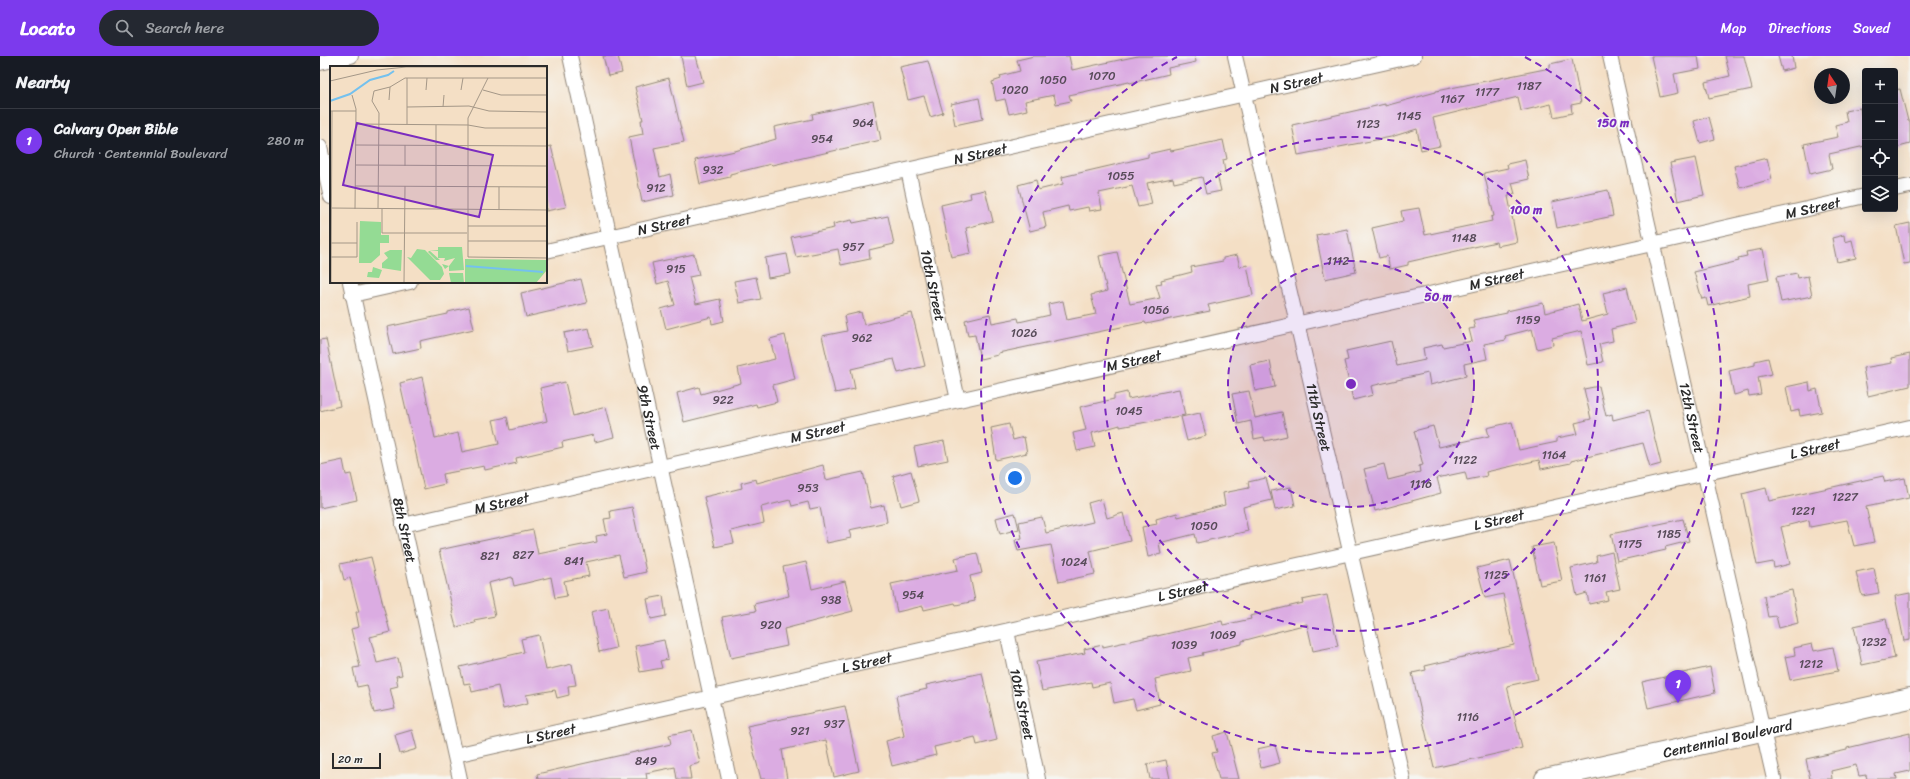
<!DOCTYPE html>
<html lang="en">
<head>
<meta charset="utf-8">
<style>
  :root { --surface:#171b24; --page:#242831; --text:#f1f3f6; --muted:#9ea1a6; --line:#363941; --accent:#7c3aed }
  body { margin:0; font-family:Sriracha,sans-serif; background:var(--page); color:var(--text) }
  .controls { position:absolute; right:12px; top:12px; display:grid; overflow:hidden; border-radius:4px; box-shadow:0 4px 16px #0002 }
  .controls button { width:36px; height:36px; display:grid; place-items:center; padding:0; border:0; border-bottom:1px solid var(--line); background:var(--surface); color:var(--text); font:20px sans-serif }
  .compass { position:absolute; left:1494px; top:12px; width:36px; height:36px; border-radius:50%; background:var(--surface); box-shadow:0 4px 16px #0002; rotate:347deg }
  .scale { position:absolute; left:12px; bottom:10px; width:49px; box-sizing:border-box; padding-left:4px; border:2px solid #2b2b2b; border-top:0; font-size:11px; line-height:14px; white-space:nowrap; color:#2b2b2b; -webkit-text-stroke:3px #f6f6f2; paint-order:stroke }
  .you { position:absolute; left:695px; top:422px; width:14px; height:14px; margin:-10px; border:3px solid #fff; border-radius:50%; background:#1a73e8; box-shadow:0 0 0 6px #1a73e833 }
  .badge { display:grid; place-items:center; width:26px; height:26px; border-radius:50%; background:var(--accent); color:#fff; font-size:13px; font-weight:700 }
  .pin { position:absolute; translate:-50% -33px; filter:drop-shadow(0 1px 2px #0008) }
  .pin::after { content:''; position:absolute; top:21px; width:14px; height:12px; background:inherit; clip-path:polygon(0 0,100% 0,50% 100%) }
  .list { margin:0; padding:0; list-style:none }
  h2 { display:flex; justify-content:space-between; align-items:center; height:52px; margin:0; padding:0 16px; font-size:17px }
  h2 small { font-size:13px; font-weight:400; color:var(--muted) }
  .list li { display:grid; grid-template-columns:26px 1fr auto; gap:12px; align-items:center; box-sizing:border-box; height:64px; padding:0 16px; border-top:1px solid var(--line) }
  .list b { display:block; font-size:15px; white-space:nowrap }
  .list p { margin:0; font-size:13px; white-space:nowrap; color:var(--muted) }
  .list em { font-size:13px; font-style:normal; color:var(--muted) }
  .icon { flex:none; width:22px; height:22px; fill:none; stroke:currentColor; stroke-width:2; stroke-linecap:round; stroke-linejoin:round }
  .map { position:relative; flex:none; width:1590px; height:723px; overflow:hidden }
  header { display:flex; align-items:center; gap:24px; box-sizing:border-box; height:56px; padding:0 20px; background:var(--accent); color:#fff }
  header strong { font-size:19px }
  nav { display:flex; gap:22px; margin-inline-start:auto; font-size:14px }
  .search { width:280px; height:36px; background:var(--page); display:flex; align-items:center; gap:10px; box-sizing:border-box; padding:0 14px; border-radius:22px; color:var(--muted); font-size:15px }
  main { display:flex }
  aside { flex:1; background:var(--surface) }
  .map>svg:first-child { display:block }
  .building { fill:#dbace2 }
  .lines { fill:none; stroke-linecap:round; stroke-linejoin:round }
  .street-casing { stroke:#908578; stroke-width:16 }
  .secondary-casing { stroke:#908578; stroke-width:22 }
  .street { stroke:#fff; stroke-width:14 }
  .secondary { stroke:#fff; stroke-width:20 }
  .ring { fill:none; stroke:#7b2cbf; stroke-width:2; stroke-dasharray:7 5 }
  .labels { text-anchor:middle; stroke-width:3; stroke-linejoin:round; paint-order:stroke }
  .number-label { font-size:12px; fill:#574b59 }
  .street-label { font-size:14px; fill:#2b2b2b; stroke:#f6f6f2 }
  .inset-river { fill:none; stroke:#74c1ee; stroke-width:2 }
  .inset-road { fill:none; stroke:#a49787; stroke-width:1 }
  .view { fill:#7b2cbf; fill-opacity:0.15; stroke:#7b2cbf; stroke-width:2 }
  .inset-edge { fill:none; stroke:#2b2b2b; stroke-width:2 }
  .centre { fill:#7b2cbf; stroke:#f6f6f2; stroke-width:2 }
  .ring-label { font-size:12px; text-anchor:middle; font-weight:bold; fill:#7b2cbf; stroke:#f6f6f2; stroke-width:3; stroke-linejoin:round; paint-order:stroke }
</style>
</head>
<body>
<header>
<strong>Locato</strong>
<div class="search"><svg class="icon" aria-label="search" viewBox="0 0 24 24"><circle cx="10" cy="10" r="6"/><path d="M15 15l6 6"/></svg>Search here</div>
<nav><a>Map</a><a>Directions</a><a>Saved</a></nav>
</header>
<main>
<aside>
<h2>Nearby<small></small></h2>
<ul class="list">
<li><span class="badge">1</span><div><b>Calvary Open Bible</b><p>Church · Centennial Boulevard</p></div><em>280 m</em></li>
</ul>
</aside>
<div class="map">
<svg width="1590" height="723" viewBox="0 0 1590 723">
  <rect width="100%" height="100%" fill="#f6f6f2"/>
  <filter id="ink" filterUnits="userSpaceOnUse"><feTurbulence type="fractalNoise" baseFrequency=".025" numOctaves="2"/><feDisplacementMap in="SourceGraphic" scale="8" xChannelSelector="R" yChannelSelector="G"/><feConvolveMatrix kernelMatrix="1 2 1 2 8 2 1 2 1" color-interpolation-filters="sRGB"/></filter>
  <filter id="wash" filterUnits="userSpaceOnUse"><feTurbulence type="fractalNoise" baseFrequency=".012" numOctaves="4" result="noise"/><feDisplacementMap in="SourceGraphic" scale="16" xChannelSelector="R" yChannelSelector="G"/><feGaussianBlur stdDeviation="0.9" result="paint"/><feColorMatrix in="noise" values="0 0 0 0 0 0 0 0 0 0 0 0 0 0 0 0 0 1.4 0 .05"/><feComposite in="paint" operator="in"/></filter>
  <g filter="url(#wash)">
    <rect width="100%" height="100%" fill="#f4dfc5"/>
    <g id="blocks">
      <g class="building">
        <polygon points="283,0 298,0 302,17 288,20"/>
        <polygon points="361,0 376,0 383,26 367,30"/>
        <polygon points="714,0 749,0 752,14 818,0 875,0 876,6 848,12 849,18 810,27 809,26 749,39 751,45 736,48 734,39 705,45 707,54 689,58 685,43 676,45 672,26 681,23 680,20 700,15 697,4"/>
        <polygon points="1331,0 1378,0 1380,13 1354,18 1358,37 1340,41"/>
        <polygon points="1405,0 1424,0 1432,33 1389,42 1385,26 1410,20"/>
        <polygon points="1458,0 1472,0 1474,12 1462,15"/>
        <polygon points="1252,3 1261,47 1251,49 1252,57 1234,61 1231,48 1201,55 1198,41 1113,62 1120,90 1101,94 1097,73 1071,81 978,99 972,69 1065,48 1065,50 1116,36 1116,35 1230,12 1230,8"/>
        <polygon points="608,5 623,57 610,61 604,40 588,44 580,11"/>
        <polygon points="349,22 364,86 334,92 340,121 350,118 354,139 322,146 309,81 323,78 321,64 323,64 315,31"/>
        <polygon points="1580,33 1588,65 1590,65 1590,88 1575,92 1575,34"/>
        <polygon points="659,42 663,63 635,69 631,48"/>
        <polygon points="553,45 561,84 452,109 451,108 410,118 410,121 380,128 375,104 415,95 456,83 454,71 493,63 492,58"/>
        <polygon points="1540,52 1542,63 1545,62 1545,90 1509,98 1512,113 1490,118 1484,88 1518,81 1515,69 1527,66 1525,55"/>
        <polygon points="1389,61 1395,83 1380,87 1374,65"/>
        <polygon points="903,84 907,103 903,104 905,116 897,118 901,135 886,138 882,121 854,127 853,122 827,127 832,148 818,151 812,130 779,137 782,153 769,155 768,151 749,155 748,150 723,156 726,171 710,175 698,129 716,124 718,134 743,128 742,121 828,101 828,98 850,93 851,95"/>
        <polygon points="231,90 246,151 226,155 226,91"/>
        <polygon points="1376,102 1384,139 1358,145 1350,107"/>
        <polygon points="1447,102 1452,123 1420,132 1414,110"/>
        <polygon points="1205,104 1209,123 1192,127 1195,138 1188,140 1197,186 1177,190 1176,186 1088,206 1088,209 1070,213 1067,200 1059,202 1052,172 1083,165 1081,155 1099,152 1105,179 1172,165 1171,161 1174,160 1164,117 1188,112 1187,108"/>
        <polygon points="665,134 673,165 646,172 651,197 631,201 621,149 651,142 650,137"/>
        <polygon points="1288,134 1293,160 1237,172 1232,146"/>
        <polygon points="568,160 574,188 549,194 550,203 521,209 518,193 476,201 471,181 514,172 513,168 532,164 533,167"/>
        <polygon points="1590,167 1590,207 1584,208 1576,170"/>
        <polygon points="1027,173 1036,216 1005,223 996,179"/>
        <polygon points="1524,179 1525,186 1532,184 1536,202 1517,206 1512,182"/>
        <polygon points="1443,193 1449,224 1428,228 1430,240 1388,250 1386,242 1382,243 1374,216 1419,205 1418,202 1427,200 1426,196"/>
        <polygon points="797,196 810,248 840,242 836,229 842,228 841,224 872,216 871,211 903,205 903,202 917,199 920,211 927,209 933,239 888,249 890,255 826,268 825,266 678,297 678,299 660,303 655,279 648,280 645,264 670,258 672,267 698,262 699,266 730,259 728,248 743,245 747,264 776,258 771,239 787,235 779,200"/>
        <polygon points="374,198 379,219 369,221 376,248 400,243 404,265 392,268 391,261 346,273 341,253 355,249 348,225 337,228 332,207"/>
        <polygon points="467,198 471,218 448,222 445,202"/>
        <polygon points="1477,217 1478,222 1488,220 1492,240 1461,246 1456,221"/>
        <polygon points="436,221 441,243 419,247 414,225"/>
        <polygon points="261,223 267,247 206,261 201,237"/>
        <polygon points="1307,231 1315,267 1291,273 1293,285 1279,288 1283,306 1268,309 1261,275 1232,282 1233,289 1217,293 1212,273 1185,280 1186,284 1164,288 1167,303 1144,308 1146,320 1110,329 1108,317 1051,330 1053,339 1033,344 1024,305 1028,304 1026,295 1071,285 1077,310 1105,304 1103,292 1122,288 1123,291 1152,285 1149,273 1155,272 1153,264 1187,257 1187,255 1223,247 1225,257 1258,248 1262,265 1288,258 1283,237"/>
        <polygon points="149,251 154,273 100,285 101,292 73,298 67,271 128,258 128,256"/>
        <polygon points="541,256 544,269 592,257 605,310 578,317 574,303 531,313 535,333 515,337 502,280 527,275 524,260"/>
        <polygon points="269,272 273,290 248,295 244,277"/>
        <polygon points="465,279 475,323 453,329 457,346 437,351 436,348 364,366 357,337 379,331 381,338 421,327 418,312 455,303 450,283"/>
        <polygon points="6,283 20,350 0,355 0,284"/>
        <polygon points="1590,298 1590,330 1548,340 1543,312 1572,307 1571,302"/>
        <polygon points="1448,302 1452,318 1438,321 1441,338 1429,340 1428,335 1414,339 1409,315 1435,309 1435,305"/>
        <polygon points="950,305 955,331 935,335 930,309"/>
        <polygon points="102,321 115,382 138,377 142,396 179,388 173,364 187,361 190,374 227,365 220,332 245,326 253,360 286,351 294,381 275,386 273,379 242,386 243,391 196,402 197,407 165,414 164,410 123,418 125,428 104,433 80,327"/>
        <polygon points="1489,326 1490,335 1497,333 1502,356 1480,360 1479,354 1471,356 1466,331"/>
        <polygon points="1279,330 1286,360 1292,358 1293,364 1328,355 1341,408 1330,411 1323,387 1251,405 1251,407 1221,413 1219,404 1166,416 1167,420 1147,424 1145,416 1117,422 1121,437 1055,455 1044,413 1064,408 1068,424 1100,416 1099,410 1103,409 1094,375 1113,370 1119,391 1169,380 1167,372 1192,366 1199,394 1237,386 1237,382 1258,378 1255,367 1271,363 1264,333"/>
        <polygon points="859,333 865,359 800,371 800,369 772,377 775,391 757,395 753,377 766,374 760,351 794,343 794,339 807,336 808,343"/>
        <polygon points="929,335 935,362 962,356 967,380 945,385 944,381 934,383 931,365 918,368 912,338"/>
        <polygon points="880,357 886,380 867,385 861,361"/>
        <polygon points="689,368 693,384 704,381 707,397 676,404 671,372"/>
        <polygon points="624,385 628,404 598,410 594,391"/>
        <polygon points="23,404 26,419 31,418 37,444 0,452 0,409"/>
        <polygon points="503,409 506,424 543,416 551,452 564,449 567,466 529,474 531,482 507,487 500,451 490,453 488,446 472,450 470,444 441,451 444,467 411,475 414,487 395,491 384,441 422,432 421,427 436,423 437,427"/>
        <polygon points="591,415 599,445 581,450 573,420"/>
        <polygon points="1563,420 1565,426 1585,422 1589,442 1546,451 1554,486 1534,490 1527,464 1490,471 1489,464 1461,471 1470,508 1454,512 1453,506 1437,509 1422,438 1446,432 1449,445"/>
        <polygon points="946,422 952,444 923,451 928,475 877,487 875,478 839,487 841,498 828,501 822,471 837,468 836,463 857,457 858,461 905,449 903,437 929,432 928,426"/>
        <polygon points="971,431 975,450 955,454 951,435"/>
        <polygon points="782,443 787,462 803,457 810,485 770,495 775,518 739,526 731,489 698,495 695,484 702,482 699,466 722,461 726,477 773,466 768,447"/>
        <polygon points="312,451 326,516 304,521 299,499 266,506 269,520 244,525 247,540 235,542 231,521 194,530 192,521 168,527 175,560 154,564 155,567 136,571 132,556 133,555 119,494 213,474 218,498 277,486 276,480 287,478 284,463 291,462 290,455"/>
        <polygon points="695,457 699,473 680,478 676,462"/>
        <polygon points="1363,463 1369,485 1345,491 1346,494 1297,505 1291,478"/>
        <polygon points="1234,487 1242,525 1220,529 1212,491"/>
        <polygon points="1292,496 1300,533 1286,536 1288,544 1269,548 1267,537 1257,540 1251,512 1277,506 1276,500"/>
        <polygon points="657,497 662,517 650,520 655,545 636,549 635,547 604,554 603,550 577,556 571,528 638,514 635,502"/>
        <polygon points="51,501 70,576 50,581 57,607 78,602 82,619 76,620 78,630 70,632 75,653 54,657 47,629 37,631 33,612 40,611 31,573 39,571 36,556 39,556 30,522 24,524 20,508"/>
        <polygon points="1190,504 1218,623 1187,630 1202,692 1114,712 1092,617 1106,614 1105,610 1194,589 1183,538 1165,542 1157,512"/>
        <polygon points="486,506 492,533 525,525 533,555 464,573 467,590 411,602 402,561 436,555 434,548 469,540 463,511"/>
        <polygon points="1554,512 1559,537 1542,540 1536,516"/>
        <polygon points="1472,534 1478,567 1459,572 1456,560 1448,561 1444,540"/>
        <polygon points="1590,537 1590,584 1584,585 1575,540"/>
        <polygon points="1007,539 1018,590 993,595 987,568 922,585 922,588 882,597 883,599 868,602 871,615 835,623 840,648 816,654 813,643 794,647 790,627 772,631 771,626 722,635 716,606 765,597 764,593 783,589 783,591 837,579 837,580 902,565 903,569 931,563 930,560 983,547 982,544"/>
        <polygon points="343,540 346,560 331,563 327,543"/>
        <polygon points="288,552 296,592 279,596 271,556"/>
        <polygon points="1566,563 1575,602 1542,609 1534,570"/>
        <polygon points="219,579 226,614 252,608 256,629 248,630 249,639 237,642 235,634 206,639 208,647 183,653 178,630 152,636 150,627 144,628 140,611 204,596 201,583"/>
        <polygon points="344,584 348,603 340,605 342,612 320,616 315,590"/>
        <polygon points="1492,588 1494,595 1513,591 1518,615 1470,624 1465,601 1475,599 1474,592"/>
        <polygon points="1390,611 1395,637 1328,652 1322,626"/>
        <polygon points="662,617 677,684 657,689 655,681 614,691 616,699 572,710 566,685 584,680 576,640 607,633 606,629"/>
        <polygon points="525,650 539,715 514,721 506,684 462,694 467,723 441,723 427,670"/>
        <polygon points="92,674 97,693 80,698 75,679"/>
        <polygon points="372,674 380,707 369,710 371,723 357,723 355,711 326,717 327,723 218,723 217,718 351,688 349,679"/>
        <polygon points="907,676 919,723 899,723 892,697 897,696 893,680"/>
        <polygon points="1590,677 1590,715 1576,718 1577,723 1547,723 1546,719 1539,720 1536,709 1511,715 1512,723 1490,723 1486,703 1527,694 1527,692"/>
        <polygon points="955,689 960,707 941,712 937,693"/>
        <polygon points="846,704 850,723 830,723 827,708"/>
      </g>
    </g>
  </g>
  <g filter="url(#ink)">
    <use href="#blocks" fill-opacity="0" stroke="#908578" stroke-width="1"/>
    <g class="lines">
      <defs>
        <g id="street">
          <path id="s1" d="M250,0l159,723"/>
          <path id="s2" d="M915,0l168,723"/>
          <path id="s3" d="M1290,0l164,723"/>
          <polyline points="0,7 31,0"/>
          <polyline points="0,91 11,141"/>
          <path id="s4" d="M588,114l50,230"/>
          <polyline points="1575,133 1590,130"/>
          <path id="s5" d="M226,195l868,-195"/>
          <path id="s6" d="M30,226l110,497"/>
          <polyline points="32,239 90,226"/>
          <path id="s7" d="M83,469l1462,-329"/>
          <path id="s8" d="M687,575l31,148"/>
          <path id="s9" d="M135,699l1455,-328"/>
        </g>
        <g id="secondary">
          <path id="s10" d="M1225,723l365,-81"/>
        </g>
      </defs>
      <use href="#street" class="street-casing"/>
      <use href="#secondary" class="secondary-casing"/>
      <use href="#street" class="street"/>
      <use href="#secondary" class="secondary"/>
    </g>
  </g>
  <circle cx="1031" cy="328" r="123" fill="#7b2cbf" fill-opacity=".12"/>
  <g class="ring">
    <circle cx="1031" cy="328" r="123"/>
    <circle cx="1031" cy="328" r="247"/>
    <path d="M1205 1A370 370 0 1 1 857 1"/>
  </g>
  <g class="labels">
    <g class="number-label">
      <text x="782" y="24">1070</text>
      <text x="733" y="28">1050</text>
      <text x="1209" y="34">1187</text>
      <text x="695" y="38">1020</text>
      <text x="1167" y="40">1177</text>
      <text x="1132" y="47">1167</text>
      <text x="1089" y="64">1145</text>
      <text x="543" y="71">964</text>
      <text x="1048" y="72">1123</text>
      <text x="502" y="87">954</text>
      <text x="393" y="118">932</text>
      <text x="801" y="124">1055</text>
      <text x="336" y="136">912</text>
      <text x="1144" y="186">1148</text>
      <text x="533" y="195">957</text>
      <text x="1018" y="209">1112</text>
      <text x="356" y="217">915</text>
      <text x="836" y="258">1056</text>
      <text x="1208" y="268">1159</text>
      <text x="704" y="281">1026</text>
      <text x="542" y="286">962</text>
      <text x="403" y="348">922</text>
      <text x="809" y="359">1045</text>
      <text x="1234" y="403">1164</text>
      <text x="1145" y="408">1122</text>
      <text x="1101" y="432">1116</text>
      <text x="488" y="436">953</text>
      <text x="1525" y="445">1227</text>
      <text x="1483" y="459">1221</text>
      <text x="884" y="474">1050</text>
      <text x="1349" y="482">1185</text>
      <text x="1310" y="492">1175</text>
      <text x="203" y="503">827</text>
      <text x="170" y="504">821</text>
      <text x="254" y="509">841</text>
      <text x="754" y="510">1024</text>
      <text x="1176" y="523">1125</text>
      <text x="1275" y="526">1161</text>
      <text x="593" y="543">954</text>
      <text x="511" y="548">938</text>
      <text x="451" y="573">920</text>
      <text x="903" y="583">1069</text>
      <text x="1554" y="590">1232</text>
      <text x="864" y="593">1039</text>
      <text x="1491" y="612">1212</text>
      <text x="1148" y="665">1116</text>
      <text x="514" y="672">937</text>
      <text x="480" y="679">921</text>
      <text x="326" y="709">849</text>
    </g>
    <g class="street-label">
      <text dy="5" stroke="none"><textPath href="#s5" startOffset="769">N Street</textPath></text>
      <text dy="5" stroke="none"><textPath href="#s5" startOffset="445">N Street</textPath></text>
      <text dy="5" stroke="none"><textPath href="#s7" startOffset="1445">M Street</textPath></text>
      <text dy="5" stroke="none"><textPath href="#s5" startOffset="121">N Street</textPath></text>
      <text dy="5" stroke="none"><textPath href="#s7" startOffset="1121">M Street</textPath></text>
      <text dy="5" stroke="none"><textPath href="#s4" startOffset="118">10th Street</textPath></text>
      <text dy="5" stroke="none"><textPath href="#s7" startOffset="749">M Street</textPath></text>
      <text dy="5" stroke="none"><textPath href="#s1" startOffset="370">9th Street</textPath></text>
      <text dy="5" stroke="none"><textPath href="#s2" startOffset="371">11th Street</textPath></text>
      <text dy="5" stroke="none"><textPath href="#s3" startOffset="371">12th Street</textPath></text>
      <text dy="5" stroke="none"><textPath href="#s7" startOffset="425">M Street</textPath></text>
      <text dy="5" stroke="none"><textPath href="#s9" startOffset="1394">L Street</textPath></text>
      <text dy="5" stroke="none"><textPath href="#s7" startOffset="101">M Street</textPath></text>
      <text dy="5" stroke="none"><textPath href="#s9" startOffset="1070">L Street</textPath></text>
      <text dy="5" stroke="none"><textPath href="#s6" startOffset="254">8th Street</textPath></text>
      <text dy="5" stroke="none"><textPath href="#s9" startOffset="746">L Street</textPath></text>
      <text dy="5" stroke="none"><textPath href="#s9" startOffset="422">L Street</textPath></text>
      <text dy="5" stroke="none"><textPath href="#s8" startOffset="75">10th Street</textPath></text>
      <text dy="5" stroke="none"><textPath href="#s9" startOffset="98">L Street</textPath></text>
      <text dy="5" stroke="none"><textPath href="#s10" startOffset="187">Centennial Boulevard</textPath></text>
    </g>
  </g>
  <g transform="translate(10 10)">
    <rect width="217" height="217" fill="#f4dfc5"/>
    <path d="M30,155l21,1v13h8v8h-9v12l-9,8h-12zM108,181h24l2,23 -15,1v-5l-4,3 -3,-5 7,2 6,-8 -11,3 1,-3h-7v-7h-8l10,9h-4l-8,-8 1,-1 9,-1zM87,183l8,1 17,17 2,7 -4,6h-10l-23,-23 4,1zM60,184h12l-1,21 -19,-3v-5l6,-5 -4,-5zM135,193l82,1v10l-11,13h-71zM43,201l9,3 -3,8 -12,-1 1,-5h4zM119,207h14l1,10h-13z" fill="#94db94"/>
    <path class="inset-river" d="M0,35l20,-7 20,-14 18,-5 6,-4M136,200l77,6"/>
    <path class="inset-road" d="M158,12l-20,40v139l79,1M0,15l47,-11 29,-3h141M96,24l1,-12M131,24l2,-12M153,24l18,5h46M22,29l4,14 -1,100M59,34l1,-13M77,41l62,-1 20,5 58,1M113,41l1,-12M0,45h26M26,58l112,1 17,3h62M77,58v-46M106,59v83M25,79l192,1M25,99l192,1M75,100v-21M25,120l192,1M0,142l217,2M48,142l1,-95 -7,-12 2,-10 16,-4 15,-9h142M52,143v24h85M169,144v-23M138,160h79M138,175h79M1,177h26M1,191h26v-35M1,217l1,-172M74,217l1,-97"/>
    <path class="view" d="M27,57l136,32 -14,62 -136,-32z"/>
    <rect width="217" height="217" class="inset-edge"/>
  </g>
  <circle cx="1031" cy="328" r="6" class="centre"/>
  <g class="ring-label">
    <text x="1293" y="71">150 m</text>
    <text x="1206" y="158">100 m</text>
    <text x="1118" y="245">50 m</text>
  </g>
</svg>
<div class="controls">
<button>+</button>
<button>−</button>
<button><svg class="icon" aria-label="locate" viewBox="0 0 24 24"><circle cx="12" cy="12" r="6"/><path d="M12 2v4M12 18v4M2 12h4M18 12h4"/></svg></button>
<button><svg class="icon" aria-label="layers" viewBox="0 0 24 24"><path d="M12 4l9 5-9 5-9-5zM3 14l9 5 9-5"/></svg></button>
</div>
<svg class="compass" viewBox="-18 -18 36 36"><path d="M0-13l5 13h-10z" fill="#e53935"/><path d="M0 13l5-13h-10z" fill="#9ea1a6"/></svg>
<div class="scale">20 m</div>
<div class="you"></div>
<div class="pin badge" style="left:1358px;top:647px">1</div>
</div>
</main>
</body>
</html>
